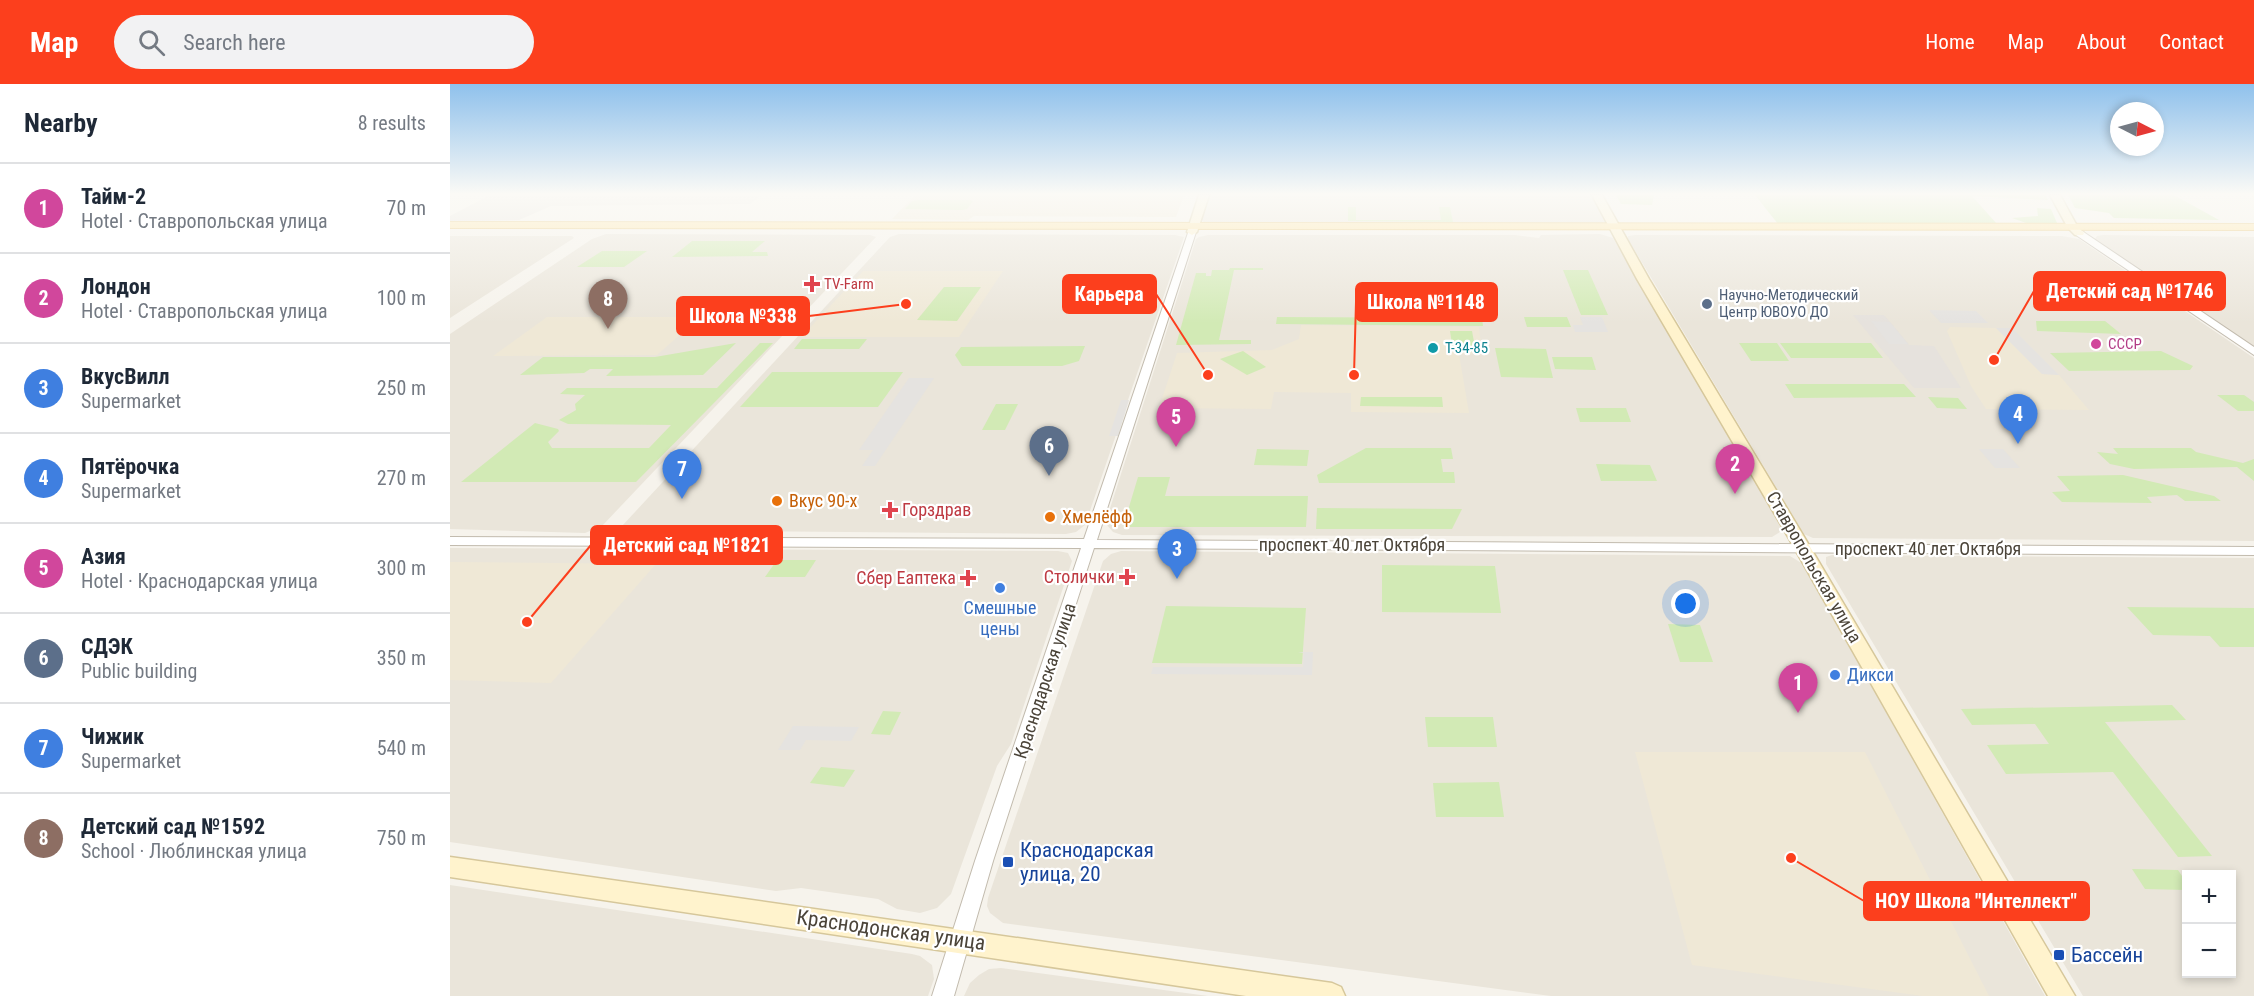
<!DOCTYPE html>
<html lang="en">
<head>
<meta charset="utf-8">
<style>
  :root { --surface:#fff; --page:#f2f2f3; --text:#1f2937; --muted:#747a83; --line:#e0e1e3; --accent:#fc3f1d }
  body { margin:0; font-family:"Roboto Condensed",sans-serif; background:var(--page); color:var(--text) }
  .controls { position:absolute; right:18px; bottom:18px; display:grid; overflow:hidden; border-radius:0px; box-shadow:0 3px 9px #0003 }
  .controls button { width:54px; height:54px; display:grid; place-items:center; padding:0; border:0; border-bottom:2px solid var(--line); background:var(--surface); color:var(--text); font:30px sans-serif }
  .compass { position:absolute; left:1660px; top:18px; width:54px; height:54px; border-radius:50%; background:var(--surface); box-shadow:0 3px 9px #0003; rotate:96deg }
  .you { position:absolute; left:1236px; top:520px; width:21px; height:21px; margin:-15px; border:4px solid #fff; border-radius:50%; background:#1a73e8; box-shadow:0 0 0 9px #1a73e833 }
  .badge { display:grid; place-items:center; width:39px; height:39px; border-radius:50%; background:var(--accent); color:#fff; font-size:20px; font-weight:700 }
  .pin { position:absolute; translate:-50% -50px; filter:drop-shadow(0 2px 3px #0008) }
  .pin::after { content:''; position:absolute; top:32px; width:21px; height:18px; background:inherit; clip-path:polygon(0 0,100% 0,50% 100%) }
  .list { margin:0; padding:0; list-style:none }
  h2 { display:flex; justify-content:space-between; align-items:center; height:78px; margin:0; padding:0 24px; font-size:26px }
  h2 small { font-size:20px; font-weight:400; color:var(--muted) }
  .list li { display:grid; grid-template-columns:39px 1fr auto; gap:18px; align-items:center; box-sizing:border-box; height:90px; padding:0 24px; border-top:2px solid var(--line) }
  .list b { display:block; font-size:22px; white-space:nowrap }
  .list p { margin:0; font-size:20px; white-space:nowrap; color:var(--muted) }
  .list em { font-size:20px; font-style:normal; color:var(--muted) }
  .icon { flex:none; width:33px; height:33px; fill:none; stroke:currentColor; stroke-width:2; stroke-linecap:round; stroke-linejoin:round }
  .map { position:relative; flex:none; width:1804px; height:912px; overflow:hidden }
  header { display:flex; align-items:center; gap:36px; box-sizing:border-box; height:84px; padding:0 30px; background:var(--accent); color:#fff }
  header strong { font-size:28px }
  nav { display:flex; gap:33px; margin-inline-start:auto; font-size:21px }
  .search { width:420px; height:54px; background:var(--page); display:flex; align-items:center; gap:15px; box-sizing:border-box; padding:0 21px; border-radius:33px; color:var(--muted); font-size:22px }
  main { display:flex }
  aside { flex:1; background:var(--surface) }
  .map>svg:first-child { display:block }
  .residential { fill:#eae5da; fill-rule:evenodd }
  .industrial { fill:#e6e2dd }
  .education { fill:#efe8d6 }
  .green { fill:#d2eab5 }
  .parking { fill:#e5e3e0 }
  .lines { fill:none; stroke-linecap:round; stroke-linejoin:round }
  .tertiary-casing { stroke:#c2bbae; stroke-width:2 }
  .secondary-casing { stroke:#d6c79b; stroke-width:3 }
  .primary-casing { stroke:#e6c16a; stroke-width:2 }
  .tertiary { fill:#fff; fill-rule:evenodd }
  .secondary { fill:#fff3cd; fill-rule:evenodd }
  .primary { fill:#ffe39c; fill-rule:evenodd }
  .health-dot { fill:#e0444e; stroke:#fff; stroke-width:2 }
  .service-dot { fill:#5c6f8a; stroke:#fff; stroke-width:2 }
  .hotel-dot { fill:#d1479c; stroke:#fff; stroke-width:2 }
  .culture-dot { fill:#0f9aa8; stroke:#fff; stroke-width:2 }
  .food-dot { fill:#e8710a; stroke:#fff; stroke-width:2 }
  .shop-dot { fill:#3f7fe0; stroke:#fff; stroke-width:2 }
  .transit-dot { fill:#1a4fb4; stroke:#fff; stroke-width:2 }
  .labels { text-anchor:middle; stroke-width:4.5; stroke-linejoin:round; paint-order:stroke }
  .far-health-label { font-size:15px; fill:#be3a42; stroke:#fff; text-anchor:start }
  .far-service-label { font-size:15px; fill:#4e5e75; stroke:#fff; text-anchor:start }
  .far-hotel-label { font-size:15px; fill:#b23c85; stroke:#fff; text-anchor:start }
  .far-culture-label { font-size:15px; fill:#0d838f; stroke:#fff; text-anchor:start }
  .food-label { font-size:18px; fill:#c56008; stroke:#fff; text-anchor:start }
  .health-label { font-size:18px; fill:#be3a42; stroke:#fff; text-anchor:end }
  .street-label { font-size:18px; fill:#4b4439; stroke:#fff }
  .shop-label { font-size:18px; fill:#366cbe; stroke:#fff }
  .near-transit-label { font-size:21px; fill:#164399; stroke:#fff; text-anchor:start }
  .near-street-label { font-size:21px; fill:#4b4439; stroke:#fff }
  .leader { fill:none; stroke:#fc3f1d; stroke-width:2 }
  .callout-dot { fill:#fc3f1d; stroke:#fff; stroke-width:2 }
  .callout { fill:#fc3f1d; stroke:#fc3f1d; stroke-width:2 }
  .callout-label { font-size:20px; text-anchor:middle; font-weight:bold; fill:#fff }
</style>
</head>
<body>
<header>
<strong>Map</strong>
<div class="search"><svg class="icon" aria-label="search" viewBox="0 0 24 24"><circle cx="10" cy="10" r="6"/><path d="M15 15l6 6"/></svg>Search here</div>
<nav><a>Home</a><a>Map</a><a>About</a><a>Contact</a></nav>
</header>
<main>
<aside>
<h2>Nearby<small>8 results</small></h2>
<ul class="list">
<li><span class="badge" style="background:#d1479c">1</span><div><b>Тайм-2</b><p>Hotel · Ставропольская улица</p></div><em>70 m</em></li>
<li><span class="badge" style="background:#d1479c">2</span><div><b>Лондон</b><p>Hotel · Ставропольская улица</p></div><em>100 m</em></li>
<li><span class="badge" style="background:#3f7fe0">3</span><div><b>ВкусВилл</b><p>Supermarket</p></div><em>250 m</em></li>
<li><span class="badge" style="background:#3f7fe0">4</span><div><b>Пятёрочка</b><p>Supermarket</p></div><em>270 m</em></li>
<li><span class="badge" style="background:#d1479c">5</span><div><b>Азия</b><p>Hotel · Краснодарская улица</p></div><em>300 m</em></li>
<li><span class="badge" style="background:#5c6f8a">6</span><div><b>СДЭК</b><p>Public building</p></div><em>350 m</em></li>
<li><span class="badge" style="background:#3f7fe0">7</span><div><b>Чижик</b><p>Supermarket</p></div><em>540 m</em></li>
<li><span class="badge" style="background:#8d6e63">8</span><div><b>Детский сад №1592</b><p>School · Люблинская улица</p></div><em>750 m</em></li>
</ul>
</aside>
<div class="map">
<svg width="1804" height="912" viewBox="0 0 1804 912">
  <rect width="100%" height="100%" fill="#f6f3ec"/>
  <g class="residential">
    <polygon points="759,111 1141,111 1155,138 1151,140 754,139 752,136"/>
    <polygon points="156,150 420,151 426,153 152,442 135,449 0,445 0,250 142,155"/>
    <polygon points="449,150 725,151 734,153 635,441 626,448 616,450 177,446 172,442 440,153"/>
    <polygon points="1150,150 1163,154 1333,446 1322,453 672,451 663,448 657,441 656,437 746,155 749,153 758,151 1065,151 1089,154 1091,151"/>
    <polygon points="1185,151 1612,152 1629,155 1804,274 1804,457 1363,454 1354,450 1178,155 1178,152"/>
    <polygon points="1653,151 1804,153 1804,263 1645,155 1647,152"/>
    <polygon points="0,152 122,152 124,154 0,234"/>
    <polygon points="0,464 608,467 618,469 622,477 561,660 547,682 501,810 487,824 470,829 447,825 428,815 351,804 326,807 0,758"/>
    <polygon points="671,467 1340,472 1353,480 1595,912 1101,912 553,839 540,829 537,822 538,814 653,477 661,470"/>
    <path d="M1382,471l422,3v438h-171l-257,-432v-7zM1736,790h46v100h-46z"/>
    <polygon points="0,801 462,870 470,872 482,881 484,895 478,912 0,912"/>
    <polygon points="551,884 758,912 514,912 520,899 529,891 539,885"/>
  </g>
  <g class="industrial">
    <polygon points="40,111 313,111 300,120 101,122 69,136 0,137 0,132"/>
    <polygon points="1403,231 1434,231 1459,261 1484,262 1511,304 1464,304"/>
  </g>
  <g class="education">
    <polygon points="468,111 734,111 726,133 524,132 518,136 442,135 464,112"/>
    <polygon points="413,187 553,187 509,253 351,253"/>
    <polygon points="97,233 250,233 207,271 43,272"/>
    <polygon points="851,241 1029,243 1032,270 1009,270 1019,329 901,328 901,309 824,308 821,325 709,324 727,269 822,266 849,255"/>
    <polygon points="1500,243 1546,244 1592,290 1609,291 1639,326 1536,325 1521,302 1497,247"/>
    <polygon points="0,478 206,480 101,599 0,596"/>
    <polygon points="1185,668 1415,668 1539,912 1473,912 1242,881"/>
  </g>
  <g class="green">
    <polygon points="1166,111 1204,111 1202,121 1171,120"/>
    <polygon points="1305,111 1596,111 1598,116 1522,112 1547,140 1328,140"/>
    <polygon points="1618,111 1724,111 1769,136 1664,134 1659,129 1625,124"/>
    <polygon points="468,116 520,116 523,117 517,125 512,126 455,125 462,117"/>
    <polygon points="898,123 906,123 906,136 991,136 989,123 1000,123 1003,138 898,137"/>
    <polygon points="1587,124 1601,125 1607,139 1576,139 1562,134 1588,132"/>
    <polygon points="242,157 315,157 302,168 317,168 318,172 222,173"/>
    <polygon points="152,167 197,167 174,183 127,183"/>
    <polygon points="780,184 813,184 813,186 784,186 769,256 801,256 801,260 726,261 746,189 756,189 756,192 761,192 762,186 779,186"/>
    <polygon points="1113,186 1138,186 1158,231 1131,231"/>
    <polygon points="494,203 531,203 507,237 467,236"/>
    <polygon points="827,233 1032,234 1033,242 826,240"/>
    <polygon points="1074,233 1117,233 1121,243 1077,243"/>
    <polygon points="1586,237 1655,237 1671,250 1587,247"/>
    <polygon points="1000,247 1022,247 1026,268 1003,267"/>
    <polygon points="352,255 417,255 409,265 344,265"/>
    <polygon points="286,259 253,291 156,292 163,285 140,285 134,289 70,291 93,273 205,273"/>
    <polygon points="310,259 323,259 186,398 11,398 85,339 108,345 109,347 98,358 102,364 199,364 221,341 118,340 109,336 126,326 125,320 135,311 110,310 117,304 267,304"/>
    <polygon points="1289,259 1327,259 1339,277 1301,277"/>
    <polygon points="1330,259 1421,259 1433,274 1341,274"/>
    <polygon points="635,262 629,277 612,282 512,282 505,271 511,263"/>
    <polygon points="1045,264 1096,265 1103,294 1051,293"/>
    <polygon points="793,267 816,283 797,291 770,275"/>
    <polygon points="1711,267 1743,282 1740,286 1619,287 1600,269"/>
    <polygon points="1102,273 1142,273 1146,286 1105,285"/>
    <polygon points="322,288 453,288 428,323 290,323"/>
    <polygon points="1335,300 1454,300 1466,313 1344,314"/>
    <polygon points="1767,311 1794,311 1804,318 1804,327 1788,327"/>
    <polygon points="911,313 992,313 993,323 910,322"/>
    <polygon points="1478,313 1508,314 1517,325 1487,324"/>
    <polygon points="546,320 568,320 555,346 532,346"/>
    <polygon points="1126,324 1176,324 1181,338 1130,338"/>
    <polygon points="916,364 1001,364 1003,375 991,375 993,388 1004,388 1005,399 869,399 867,391"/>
    <polygon points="1663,364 1741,364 1746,368 1793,379 1804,375 1804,397 1787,383 1684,385 1660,380 1647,368 1668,370"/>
    <polygon points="807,365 859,366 857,382 804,381"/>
    <polygon points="1146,380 1200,381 1207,397 1151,397"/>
    <polygon points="1673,391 1764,412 1771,417 1735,417 1727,411 1697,413 1702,419 1612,418 1602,408 1620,407 1607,392"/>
    <polygon points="688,393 720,393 715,412 858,412 856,443 673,443"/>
    <polygon points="867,424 1012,425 1002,445 866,445"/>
    <polygon points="327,476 366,476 355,493 315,493"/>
    <polygon points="932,481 1045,482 1051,529 932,528"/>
    <polygon points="716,522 856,524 852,580 702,579"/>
    <polygon points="1677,523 1804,524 1804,563 1770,563 1760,552 1703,551"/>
    <polygon points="1218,540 1250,541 1263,578 1230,578"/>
    <polygon points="1722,621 1736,636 1655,638 1762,772 1728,773 1663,688 1556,690 1537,661 1599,660 1585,640 1522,641 1511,625"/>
    <polygon points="433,627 451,628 440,651 421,650"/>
    <polygon points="975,633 1043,633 1047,663 978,663"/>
    <polygon points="371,683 405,686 394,703 360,699"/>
    <polygon points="1049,698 1054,733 986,733 983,699"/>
    <polygon points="1682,785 1728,786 1736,798 1736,806 1695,805"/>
  </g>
  <g class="parking">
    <polygon points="1479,226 1526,227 1538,239 1491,239"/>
    <polygon points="1130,233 1152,233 1158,248 1125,248 1123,241 1133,241"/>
    <polygon points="1421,237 1440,238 1458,260 1439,260"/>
    <polygon points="1546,244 1562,244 1609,291 1592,290"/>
    <polygon points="459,294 484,294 425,382 412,382 423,366 409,366"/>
    <polygon points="671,316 679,316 668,352 659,352"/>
    <polygon points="1529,365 1553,365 1570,384 1545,384"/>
    <polygon points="848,568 863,568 862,591 701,590 703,583 853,583 854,569"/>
    <polygon points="343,642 409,643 401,657 356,656 350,666 328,666"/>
  </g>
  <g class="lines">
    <defs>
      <g id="tertiary">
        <polygon points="739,146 746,148 647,456 1804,463 1804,471 644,464 543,777 504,912 482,912 525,777 631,464 0,461 0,453 634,455"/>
        <polygon points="1626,147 1632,147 1804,263 1804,271 1626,151"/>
      </g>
      <g id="secondary">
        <polygon points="749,111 759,111 747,148 742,151 737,148"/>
        <polygon points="1142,111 1152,111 1199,195 1353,451 1625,912 1598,912 1337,451 1187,195"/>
        <polygon points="1600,111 1610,111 1627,142 1634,149 1633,151 1625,151 1618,144"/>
        <polygon points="0,773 882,899 891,903 895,912 796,912 0,793"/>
      </g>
      <polygon id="primary" points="0,138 1804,140 1804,146 0,144"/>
    </defs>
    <use href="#tertiary" class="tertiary-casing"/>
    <use href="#secondary" class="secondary-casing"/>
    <use href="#primary" class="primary-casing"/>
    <use href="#tertiary" class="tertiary"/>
    <use href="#secondary" class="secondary"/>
    <use href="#primary" class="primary"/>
  </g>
  <linearGradient id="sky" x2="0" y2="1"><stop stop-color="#8fc1ec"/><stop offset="0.46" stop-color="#fbfaf6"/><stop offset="1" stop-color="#fbfaf6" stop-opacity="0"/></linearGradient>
  <rect width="1804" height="239" fill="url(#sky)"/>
  <g class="health-dot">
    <path d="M359 191h6v6h6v6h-6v6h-6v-6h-6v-6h6z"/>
    <path d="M437 417h6v6h6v6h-6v6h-6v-6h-6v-6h6z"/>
    <path d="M674 484h6v6h6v6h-6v6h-6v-6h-6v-6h6z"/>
    <path d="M515 485h6v6h6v6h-6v6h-6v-6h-6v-6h6z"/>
  </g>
  <circle class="service-dot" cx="1257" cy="220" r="6"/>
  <circle class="hotel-dot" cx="1646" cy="260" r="6"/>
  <circle class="culture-dot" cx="983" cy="264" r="6"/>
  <g class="food-dot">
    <circle cx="327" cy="417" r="6"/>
    <circle cx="600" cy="433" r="6"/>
  </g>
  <g class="shop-dot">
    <circle cx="550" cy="504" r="6"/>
    <circle cx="1385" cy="591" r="6"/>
  </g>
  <g class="transit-dot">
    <rect x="552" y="772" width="12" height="12" rx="3"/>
    <rect x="1603" y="865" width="12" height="12" rx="3"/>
  </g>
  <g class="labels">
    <g class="far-health-label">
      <text x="374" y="205">TV-Farm</text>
    </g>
    <g class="far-service-label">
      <text x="1269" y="216">Научно-Методический<tspan x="1269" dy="17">Центр ЮВОУО ДО</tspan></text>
    </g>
    <g class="far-hotel-label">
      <text x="1658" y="265">СССР</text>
    </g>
    <g class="far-culture-label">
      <text x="995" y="269">Т-34-85</text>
    </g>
    <g class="food-label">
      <text x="339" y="423">Вкус 90-х</text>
      <text x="612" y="439">Хмелёфф</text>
    </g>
    <g class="health-label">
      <text x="452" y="432" text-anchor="start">Горздрав</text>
      <text x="665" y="499">Столички</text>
      <text x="506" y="500">Сбер Еаптека</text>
    </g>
    <g class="street-label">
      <text x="902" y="467">проспект 40 лет Октября</text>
      <text x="1478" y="471">проспект 40 лет Октября</text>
      <text transform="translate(1364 483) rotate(60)" y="6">Ставропольская улица</text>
      <text transform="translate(595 597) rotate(-72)" y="6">Краснодарская улица</text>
    </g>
    <g class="shop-label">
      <text x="550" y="530">Смешные<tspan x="550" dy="21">цены</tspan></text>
      <text x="1397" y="597" text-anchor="start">Дикси</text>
    </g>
    <g class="near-transit-label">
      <text x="570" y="773">Краснодарская<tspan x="570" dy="24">улица, 20</tspan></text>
      <text x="1621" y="878">Бассейн</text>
    </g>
    <g class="near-street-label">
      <text transform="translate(441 846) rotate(8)" y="7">Краснодонская улица</text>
    </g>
  </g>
  <path class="leader" d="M1544 276L1584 207M758 291L706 210M904 291L906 218M456 220L359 232M77 538L141 461M1341 774L1414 817"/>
  <g class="callout-dot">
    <circle cx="1544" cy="276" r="6"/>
    <circle cx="758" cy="291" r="6"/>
    <circle cx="904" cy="291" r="6"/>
    <circle cx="456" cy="220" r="6"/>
    <circle cx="77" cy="538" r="6"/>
    <circle cx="1341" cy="774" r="6"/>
  </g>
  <g class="callout">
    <rect x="1584" y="188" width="191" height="38" rx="6"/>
    <rect x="613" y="191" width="93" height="38" rx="6"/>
    <rect x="906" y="199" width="141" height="38" rx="6"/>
    <rect x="227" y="213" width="132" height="38" rx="6"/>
    <rect x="141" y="442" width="191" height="38" rx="6"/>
    <rect x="1414" y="798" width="225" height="38" rx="6"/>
  </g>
  <g class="callout-label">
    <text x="1680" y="214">Детский сад №1746</text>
    <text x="659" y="217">Карьера</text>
    <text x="976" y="225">Школа №1148</text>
    <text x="293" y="239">Школа №338</text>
    <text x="237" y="468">Детский сад №1821</text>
    <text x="1526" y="824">НОУ Школа "Интеллект"</text>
  </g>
</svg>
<div class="controls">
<button>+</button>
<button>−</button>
</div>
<svg class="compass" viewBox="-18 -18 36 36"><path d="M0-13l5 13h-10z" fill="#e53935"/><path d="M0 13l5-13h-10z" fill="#747a83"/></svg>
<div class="you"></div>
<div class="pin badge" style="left:1348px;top:629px;background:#d1479c">1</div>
<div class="pin badge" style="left:1285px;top:410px;background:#d1479c">2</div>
<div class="pin badge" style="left:727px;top:495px;background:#3f7fe0">3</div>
<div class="pin badge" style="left:1568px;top:360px;background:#3f7fe0">4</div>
<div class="pin badge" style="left:726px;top:363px;background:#d1479c">5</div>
<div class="pin badge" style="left:599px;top:392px;background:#5c6f8a">6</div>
<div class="pin badge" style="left:232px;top:415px;background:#3f7fe0">7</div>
<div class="pin badge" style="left:158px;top:245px;background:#8d6e63">8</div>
</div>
</main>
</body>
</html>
